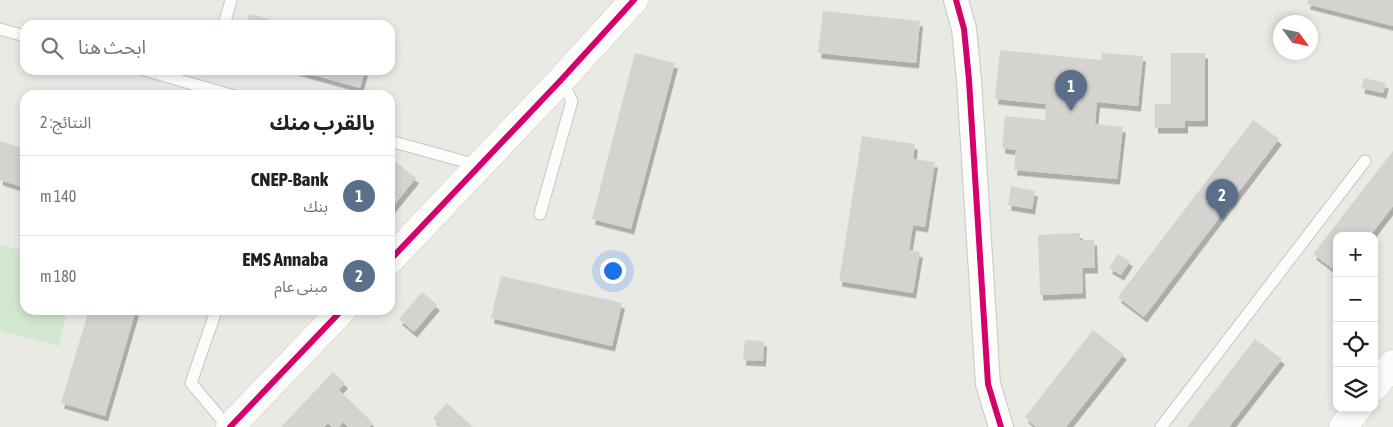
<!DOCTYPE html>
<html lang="ar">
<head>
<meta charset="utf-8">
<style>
  :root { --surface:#fff; --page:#f2f2f2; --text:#202124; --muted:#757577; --line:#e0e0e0; --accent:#8c8f90 }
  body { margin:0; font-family:"Asap Condensed","Noto Sans Arabic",sans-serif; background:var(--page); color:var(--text); direction:rtl }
  .controls { position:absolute; right:15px; bottom:15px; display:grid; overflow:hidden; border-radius:10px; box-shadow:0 2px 8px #0003 }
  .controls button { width:45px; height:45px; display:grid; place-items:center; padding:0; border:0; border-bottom:1px solid var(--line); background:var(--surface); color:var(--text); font:25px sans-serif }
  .compass { position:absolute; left:1273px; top:15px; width:45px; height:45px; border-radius:50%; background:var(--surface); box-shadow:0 2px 8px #0003; rotate:123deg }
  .you { position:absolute; left:612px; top:270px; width:18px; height:18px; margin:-12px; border:4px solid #fff; border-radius:50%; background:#1a73e8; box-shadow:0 0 0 8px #1a73e833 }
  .badge { display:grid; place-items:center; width:32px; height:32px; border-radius:50%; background:var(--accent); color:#fff; font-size:16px; font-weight:700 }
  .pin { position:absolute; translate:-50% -41px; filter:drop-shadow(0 1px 2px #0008) }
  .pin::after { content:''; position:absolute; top:26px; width:18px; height:15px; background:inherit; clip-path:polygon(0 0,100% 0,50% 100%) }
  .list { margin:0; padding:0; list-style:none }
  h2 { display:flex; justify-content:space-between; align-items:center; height:65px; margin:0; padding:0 20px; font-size:21px }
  h2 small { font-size:16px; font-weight:400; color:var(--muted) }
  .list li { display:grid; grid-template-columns:32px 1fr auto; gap:15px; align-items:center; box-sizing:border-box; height:80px; padding:0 20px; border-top:1px solid var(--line) }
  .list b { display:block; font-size:19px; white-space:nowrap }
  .list p { margin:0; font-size:16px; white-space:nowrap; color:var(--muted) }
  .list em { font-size:16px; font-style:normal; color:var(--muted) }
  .icon { flex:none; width:28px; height:28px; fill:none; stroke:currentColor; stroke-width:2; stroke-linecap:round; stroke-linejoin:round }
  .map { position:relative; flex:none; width:1393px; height:427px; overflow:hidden; direction:ltr }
  .search { position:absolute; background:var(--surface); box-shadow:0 2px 8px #0003; left:20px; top:20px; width:375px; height:55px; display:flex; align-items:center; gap:12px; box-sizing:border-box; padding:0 18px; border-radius:15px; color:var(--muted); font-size:19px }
  .panel { position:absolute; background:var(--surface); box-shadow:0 2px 8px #0003; left:20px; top:90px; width:375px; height:225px; border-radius:15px; direction:rtl }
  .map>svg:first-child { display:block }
  .green { fill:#d2e7d1 }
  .building { fill:#d4d3d0; filter:url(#shadow) }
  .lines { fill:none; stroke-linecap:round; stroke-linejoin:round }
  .lane-casing { stroke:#c7c7c7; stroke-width:13 }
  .street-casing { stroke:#c7c7c7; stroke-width:26 }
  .secondary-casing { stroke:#c8c8c8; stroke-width:29 }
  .lane { stroke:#fcfcfb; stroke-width:11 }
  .street { stroke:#fcfcfb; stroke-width:24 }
  .secondary { stroke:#fcfcfb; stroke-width:28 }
  .cycleway-casing { stroke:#fff; stroke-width:9 }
  .cycleway { stroke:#d6006c; stroke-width:6 }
</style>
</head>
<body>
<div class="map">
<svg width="1393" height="427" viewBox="0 0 1393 427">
  <defs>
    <filter id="shadow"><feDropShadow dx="3" dy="5.5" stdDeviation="0" flood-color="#0004"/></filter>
  </defs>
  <rect width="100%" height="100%" fill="#eaeae5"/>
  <polygon class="green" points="0,245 25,251 25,310 68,310 59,346 0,331"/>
  <g class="building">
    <polygon points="1308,0 1393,0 1393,26 1307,4"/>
    <polygon points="823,11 920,21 916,63 818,53"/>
    <polygon points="249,14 289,24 289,25 246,25"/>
    <polygon points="1000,50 1101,60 1102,53 1143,56 1138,106 1097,102 1095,124 1123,127 1117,179 1014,170 1016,150 1002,148 1005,116 1045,120 1046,104 995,99"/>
    <polygon points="635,53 675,63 631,229 592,219"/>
    <polygon points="1171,53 1205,53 1205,121 1185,121 1185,128 1155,128 1155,104 1171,104"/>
    <polygon points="295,70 365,70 360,88"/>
    <polygon points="1364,78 1386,83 1383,93 1361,88"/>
    <polygon points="1253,120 1279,139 1144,317 1118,297"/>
    <polygon points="862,136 915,144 913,159 935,162 925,227 913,225 909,250 920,252 913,293 839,281"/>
    <polygon points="0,141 25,149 25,188 0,180"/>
    <polygon points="1393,151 1393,206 1370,236 1337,236 1337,272 1313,254"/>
    <polygon points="390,157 416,178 390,210"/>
    <polygon points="1011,186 1035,191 1032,209 1008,205"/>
    <polygon points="1080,233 1080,240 1094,240 1095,268 1082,268 1083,293 1040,295 1038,235"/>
    <polygon points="1118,254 1130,261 1121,275 1109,268"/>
    <polygon points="501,276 622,303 612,346 491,318"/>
    <polygon points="422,292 437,305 414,332 399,319"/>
    <polygon points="89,310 136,310 105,416 61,403"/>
    <polygon points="1093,330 1124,354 1066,427 1036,427 1025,417"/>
    <polygon points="1255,339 1282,359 1229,427 1187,427"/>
    <polygon points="745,340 764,341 763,361 743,360"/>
    <polygon points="333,372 345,383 339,390 373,423 369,427 348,427 343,422 339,427 332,427 328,423 324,427 281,427"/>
    <polygon points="447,403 473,427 437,427 439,424 433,418"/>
  </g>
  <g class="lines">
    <defs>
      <g id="lane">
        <polyline points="224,25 231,0"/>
        <polyline points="0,29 25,36"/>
        <polyline points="144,70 231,95"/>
        <polyline points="390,141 477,165"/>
        <polyline points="540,214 572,101 561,80"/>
        <polyline points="216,311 191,383 228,427"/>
        <polyline points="1161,427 1365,161"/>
      </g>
      <polyline id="street" points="956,0 964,29 969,80 988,384 1001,427"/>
      <g id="secondary">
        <polyline points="390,260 561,80 634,0"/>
        <polyline points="1374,387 1393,364"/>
        <polyline points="230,427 342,310"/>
        <polyline points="1343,427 1358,408"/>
      </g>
    </defs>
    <use href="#lane" class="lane-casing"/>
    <use href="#street" class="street-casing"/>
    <use href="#secondary" class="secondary-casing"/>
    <use href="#lane" class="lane"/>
    <use href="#street" class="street"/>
    <use href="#secondary" class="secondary"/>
    <defs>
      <g id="cycleway">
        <polyline points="956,0 964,29 969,80 988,384 1001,427"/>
        <polyline points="390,260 561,80 634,0"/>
        <polyline points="230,427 342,310"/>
      </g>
    </defs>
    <use href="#cycleway" class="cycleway-casing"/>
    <use href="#cycleway" class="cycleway"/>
  </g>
</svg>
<div class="controls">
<button>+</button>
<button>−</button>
<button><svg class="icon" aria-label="locate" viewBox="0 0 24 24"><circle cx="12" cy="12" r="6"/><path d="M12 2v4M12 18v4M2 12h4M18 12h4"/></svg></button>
<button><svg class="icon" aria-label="layers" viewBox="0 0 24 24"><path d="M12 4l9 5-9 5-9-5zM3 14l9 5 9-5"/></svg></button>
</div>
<svg class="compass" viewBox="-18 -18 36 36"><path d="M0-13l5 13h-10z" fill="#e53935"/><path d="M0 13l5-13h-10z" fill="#757577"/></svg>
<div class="you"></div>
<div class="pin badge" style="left:1071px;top:111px;background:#5c6f8a">1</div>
<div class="pin badge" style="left:1222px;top:220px;background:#5c6f8a">2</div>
<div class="search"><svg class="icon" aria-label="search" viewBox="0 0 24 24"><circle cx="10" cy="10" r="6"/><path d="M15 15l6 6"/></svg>ابحث هنا</div>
<section class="panel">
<h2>بالقرب منك<small>النتائج: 2</small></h2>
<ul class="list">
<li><span class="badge" style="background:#5c6f8a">1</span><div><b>CNEP-Bank</b><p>بنك</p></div><em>140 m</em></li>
<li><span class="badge" style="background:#5c6f8a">2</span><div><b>EMS Annaba</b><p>مبنى عام</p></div><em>180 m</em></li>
</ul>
</section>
</div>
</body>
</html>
